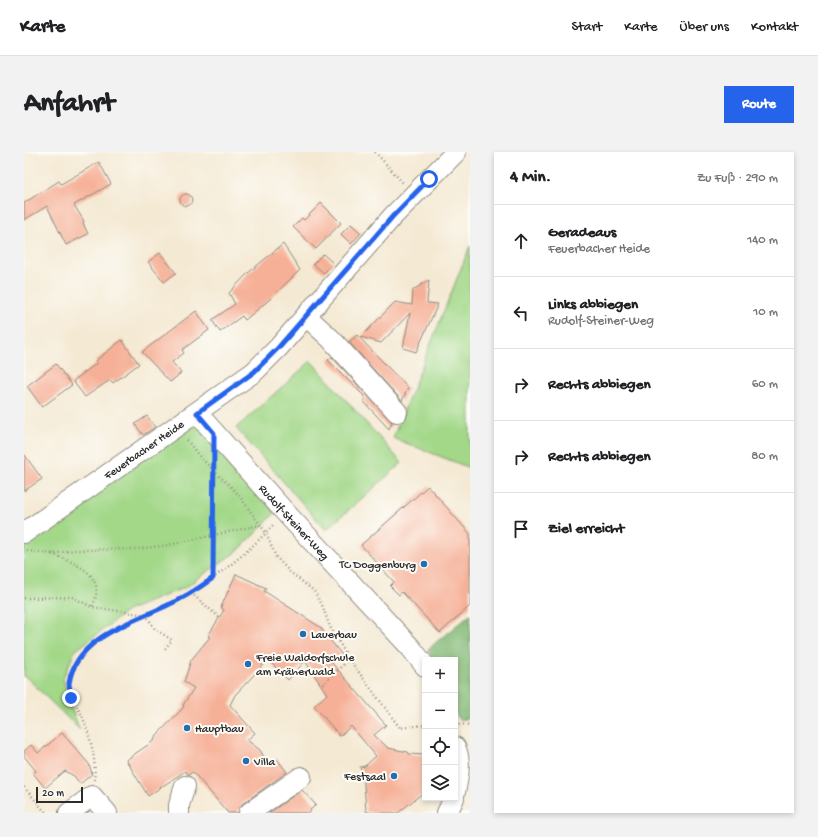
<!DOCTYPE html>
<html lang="de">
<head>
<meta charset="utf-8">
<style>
  :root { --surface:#fff; --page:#f2f2f2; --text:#202124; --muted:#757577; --line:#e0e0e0; --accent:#2563eb }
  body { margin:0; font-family:"Gochi Hand",sans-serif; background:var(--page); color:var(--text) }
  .controls { position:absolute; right:12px; bottom:12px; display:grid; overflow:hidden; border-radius:0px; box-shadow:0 2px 6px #0003 }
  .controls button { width:36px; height:36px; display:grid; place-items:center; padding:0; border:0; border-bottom:1px solid var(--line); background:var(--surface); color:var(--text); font:20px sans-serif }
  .scale { position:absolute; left:12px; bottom:10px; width:47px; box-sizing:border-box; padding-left:4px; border:2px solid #2b2b2b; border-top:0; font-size:11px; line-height:14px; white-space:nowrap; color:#2b2b2b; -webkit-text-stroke:3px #fdfcf7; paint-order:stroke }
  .stop { position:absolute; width:12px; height:12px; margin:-9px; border:3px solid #2563eb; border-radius:50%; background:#fff }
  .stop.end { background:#2563eb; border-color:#fff; box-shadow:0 1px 4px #0008 }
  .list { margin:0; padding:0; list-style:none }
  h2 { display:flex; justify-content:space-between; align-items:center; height:52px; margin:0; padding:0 16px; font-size:17px }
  h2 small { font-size:13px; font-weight:400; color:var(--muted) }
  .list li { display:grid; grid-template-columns:26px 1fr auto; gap:12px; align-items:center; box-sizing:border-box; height:72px; padding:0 16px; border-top:1px solid var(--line) }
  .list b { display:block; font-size:15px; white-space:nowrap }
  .list p { margin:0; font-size:13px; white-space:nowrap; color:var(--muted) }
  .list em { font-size:13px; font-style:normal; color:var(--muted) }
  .icon { flex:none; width:22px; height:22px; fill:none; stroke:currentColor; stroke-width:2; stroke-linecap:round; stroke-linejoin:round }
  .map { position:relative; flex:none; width:446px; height:661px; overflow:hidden; border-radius:0px }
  header { display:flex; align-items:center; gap:24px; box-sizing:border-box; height:56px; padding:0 20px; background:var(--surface); border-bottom:1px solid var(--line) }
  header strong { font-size:19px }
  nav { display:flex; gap:22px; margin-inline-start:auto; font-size:14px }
  .intro { display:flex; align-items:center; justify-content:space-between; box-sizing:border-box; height:96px; padding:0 24px }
  h1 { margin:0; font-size:28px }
  .button { padding:10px 18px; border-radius:0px; background:var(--accent); color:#fff; font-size:14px; font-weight:700 }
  main { display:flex; gap:24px; padding:0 24px }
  aside { flex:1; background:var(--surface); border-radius:0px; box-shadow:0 2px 6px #0003 }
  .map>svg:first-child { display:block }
  .green { fill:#a3d889; stroke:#67825a }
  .forest { fill:#82b875; stroke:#567250 }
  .building { fill:#f6b097 }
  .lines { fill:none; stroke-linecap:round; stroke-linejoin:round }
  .minor-casing { stroke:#908a7f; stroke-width:22 }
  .path { stroke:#908a7f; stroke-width:2.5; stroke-dasharray:1 3; stroke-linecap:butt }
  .minor { stroke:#fff; stroke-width:20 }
  .route { stroke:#2563eb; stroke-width:5 }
  .poi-dot { fill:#1f6fb2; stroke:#fdfcf7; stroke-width:1.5 }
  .labels { text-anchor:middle; stroke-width:4; stroke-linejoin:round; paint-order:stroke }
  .street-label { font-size:12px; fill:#2b2b2b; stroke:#fdfcf7 }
  .poi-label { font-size:12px; fill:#2b2b2b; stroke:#fdfcf7; text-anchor:start }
</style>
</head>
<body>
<header>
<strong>Karte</strong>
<nav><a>Start</a><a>Karte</a><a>Über uns</a><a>Kontakt</a></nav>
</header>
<div class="intro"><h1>Anfahrt</h1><a class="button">Route</a></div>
<main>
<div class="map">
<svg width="446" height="661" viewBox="0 0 446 661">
  <rect width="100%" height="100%" fill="#fdfcf7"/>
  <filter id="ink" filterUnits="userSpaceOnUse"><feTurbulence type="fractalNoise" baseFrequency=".025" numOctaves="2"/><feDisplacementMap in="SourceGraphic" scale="8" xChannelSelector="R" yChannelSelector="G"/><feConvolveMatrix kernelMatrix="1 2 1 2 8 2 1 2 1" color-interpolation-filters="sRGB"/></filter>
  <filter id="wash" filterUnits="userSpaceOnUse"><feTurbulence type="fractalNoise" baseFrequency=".012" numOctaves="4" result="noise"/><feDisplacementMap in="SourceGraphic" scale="16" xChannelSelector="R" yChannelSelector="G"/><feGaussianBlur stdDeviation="0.9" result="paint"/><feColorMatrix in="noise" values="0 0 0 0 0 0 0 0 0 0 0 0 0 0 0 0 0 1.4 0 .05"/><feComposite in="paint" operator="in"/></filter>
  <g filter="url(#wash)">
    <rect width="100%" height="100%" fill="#f4e9d3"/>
    <g class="green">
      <polygon points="446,94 446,316 369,286"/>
      <polygon points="287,209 378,311 302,378 212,276"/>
      <polygon points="173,264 251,361 216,397 162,435 103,459 51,499 39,526 45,551 56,578 2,525 0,525 0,387"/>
    </g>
    <polygon class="forest" points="446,462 446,566 435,568 431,560 431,508 409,508 404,497"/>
    <g id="blocks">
      <g class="building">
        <polygon points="75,10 87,32 50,53 60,69 59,71 64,82 42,93 23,54 0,68 0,51 35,29 37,32"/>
        <circle cx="162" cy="48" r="6"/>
        <polygon points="297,51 317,71 292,97 269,75 278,66 280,68"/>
        <polygon points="327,72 337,81 327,92 317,82"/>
        <polygon points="259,92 276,118 246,147 221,168 218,164 196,180 188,168 211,152 205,141 223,122"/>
        <polygon points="136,101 152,121 140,130 124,110"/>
        <polygon points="299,102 309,111 300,121 289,112"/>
        <polygon points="405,128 403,151 414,152 392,200 379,196 386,161 357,191 337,185 371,150 388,153 389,138"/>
        <polygon points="172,159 185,178 158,198 160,201 148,210 157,221 146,230 118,200"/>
        <polygon points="333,183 384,236 378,249 325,190"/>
        <polygon points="98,188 115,212 89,231 86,228 61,245 49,229 73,211 71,209"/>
        <polygon points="308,205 368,270 365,277 339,249 342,246 304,208"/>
        <polygon points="32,212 48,233 18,255 3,234"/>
        <polygon points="123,264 131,275 119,283 111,272"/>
        <polygon points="0,302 18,327 0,339"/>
        <polygon points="404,334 446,382 446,454 416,481 378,440 375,443 366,434 370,430 337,393"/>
        <polygon points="212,422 242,436 240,439 296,475 318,503 308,511 362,573 350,583 364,596 384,600 385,602 401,603 401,639 374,661 347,661 342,659 340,632 336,615 341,614 352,604 327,574 316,584 290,554 303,542 281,509 264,528 244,508 211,543 206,553 231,581 223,588 236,598 245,614 253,607 263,620 218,652 214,661 204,661 169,620 164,623 161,619 124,644 102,608 131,588 130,586 160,555 159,553 170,536 160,530 167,508 186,485 184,484 200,458 197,455"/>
        <polygon points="38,581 65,612 68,622 56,632 50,624 41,619 21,636 9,621 12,619 0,604 0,599 7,593 14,601"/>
        <polygon points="278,638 292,653 286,658 286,661 245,661"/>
      </g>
    </g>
  </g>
  <g filter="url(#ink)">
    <use href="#blocks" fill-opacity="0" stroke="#908a7f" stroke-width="1"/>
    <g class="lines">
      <defs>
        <g id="minor">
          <polyline points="282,164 307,187 373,260"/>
          <path id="s1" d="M173,261l88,99 126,136 14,18"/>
          <path id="s2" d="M0,381l230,-161 24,-24 115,-132 63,-64"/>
          <path d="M431,595c7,14 3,31 0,45"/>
          <polyline points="45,661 68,644 83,661"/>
          <polyline points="155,661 155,653 161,634"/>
          <polyline points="225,661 277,625"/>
          <polyline points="423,661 430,646"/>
        </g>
      </defs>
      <use href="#minor" class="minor-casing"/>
      <g class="path">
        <polyline points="351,0 379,31"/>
        <polyline points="163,288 175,304 214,342 242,381 252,405 266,420 290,439 298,453 306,475 325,507 297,534"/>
        <polyline points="3,399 28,402 50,398 114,397 144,393 236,373"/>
        <path d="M28,402c25,10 56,21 40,53"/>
        <polyline points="189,426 190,308"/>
        <polyline points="167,441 196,466"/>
        <polyline points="0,446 48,445 68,455 122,463 131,477 148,488 140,498"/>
        <polyline points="325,507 376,576 401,573"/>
        <polyline points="431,572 446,573"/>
        <path d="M70,628c3,-19 -4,-44 -11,-62 -5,-12 -16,-22 -13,-36 13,-55 81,-64 122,-90 30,-19 58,-41 82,-68"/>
        <polyline points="0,635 22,661"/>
      </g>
      <use href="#minor" class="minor"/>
    </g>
  </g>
  <g class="lines" filter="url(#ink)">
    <path class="route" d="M47,546c0,-4 -2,-10 -2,-15 7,-46 64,-61 99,-78 16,-7 31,-17 45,-27l1,-145 -17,-20 57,-41 24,-24 115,-132 36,-37"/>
  </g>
  <g class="poi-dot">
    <circle cx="400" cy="412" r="4"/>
    <circle cx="279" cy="482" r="4"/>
    <circle cx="224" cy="512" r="4"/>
    <circle cx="163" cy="576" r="4"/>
    <circle cx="222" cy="609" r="4"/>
    <circle cx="370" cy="624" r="4"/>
  </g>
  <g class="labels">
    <g class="street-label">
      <text dy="4" stroke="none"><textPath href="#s2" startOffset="146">Feuerbacher Heide</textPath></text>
      <text dy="4" stroke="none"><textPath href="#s1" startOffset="146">Rudolf-Steiner-Weg</textPath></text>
    </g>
    <g class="poi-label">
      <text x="392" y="416" text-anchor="end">TC Doggenburg</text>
      <text x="287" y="486">Lauerbau</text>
      <text x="232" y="509">Freie Waldorfschule<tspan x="232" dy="14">am Kräherwald</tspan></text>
      <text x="171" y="580">Hauptbau</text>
      <text x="230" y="613">Villa</text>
      <text x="362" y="628" text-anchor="end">Festsaal</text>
    </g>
  </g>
</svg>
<div class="controls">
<button>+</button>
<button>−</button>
<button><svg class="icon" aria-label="locate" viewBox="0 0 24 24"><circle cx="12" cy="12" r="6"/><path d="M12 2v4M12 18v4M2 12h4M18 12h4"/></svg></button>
<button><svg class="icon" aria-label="layers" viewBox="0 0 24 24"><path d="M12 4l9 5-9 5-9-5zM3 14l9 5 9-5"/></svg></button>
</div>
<div class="scale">20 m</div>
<div class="stop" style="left:405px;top:27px"></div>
<div class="stop end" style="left:47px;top:546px"></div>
</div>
<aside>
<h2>4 Min.<small>Zu Fuß · 290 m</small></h2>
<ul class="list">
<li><svg class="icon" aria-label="ahead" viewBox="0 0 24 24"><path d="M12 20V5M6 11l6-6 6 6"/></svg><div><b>Geradeaus</b><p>Feuerbacher Heide</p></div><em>140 m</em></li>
<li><svg class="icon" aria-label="left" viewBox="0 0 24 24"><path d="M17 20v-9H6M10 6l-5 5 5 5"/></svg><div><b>Links abbiegen</b><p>Rudolf-Steiner-Weg</p></div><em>10 m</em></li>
<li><svg class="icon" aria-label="right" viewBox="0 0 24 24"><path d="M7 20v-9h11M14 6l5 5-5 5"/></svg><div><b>Rechts abbiegen</b></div><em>60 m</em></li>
<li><svg class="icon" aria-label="right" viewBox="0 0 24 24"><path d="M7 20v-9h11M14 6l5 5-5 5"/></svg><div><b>Rechts abbiegen</b></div><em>80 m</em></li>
<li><svg class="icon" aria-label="arrive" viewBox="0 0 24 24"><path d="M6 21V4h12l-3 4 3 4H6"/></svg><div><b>Ziel erreicht</b></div></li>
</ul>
</aside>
</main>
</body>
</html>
